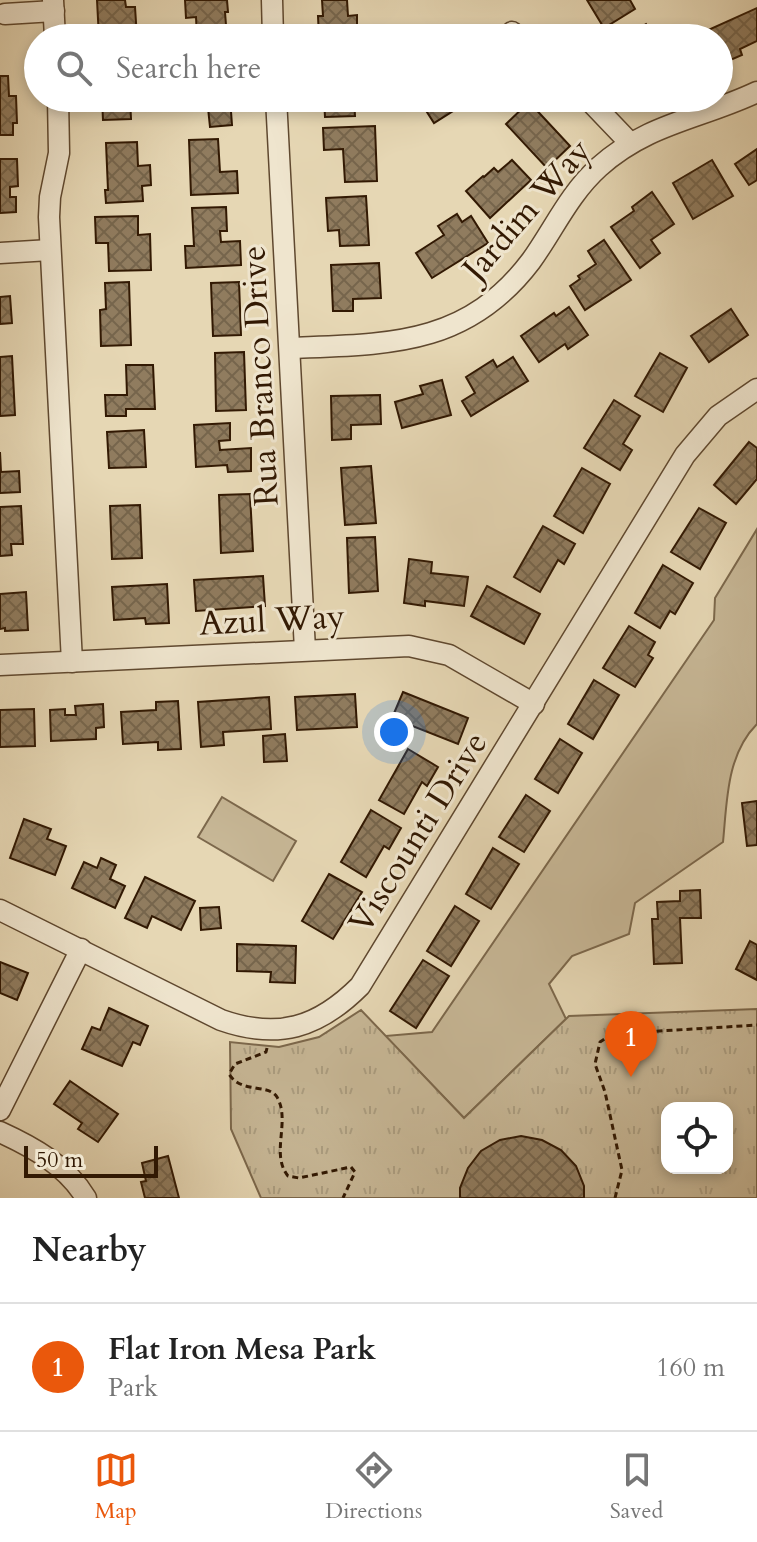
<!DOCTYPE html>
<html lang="en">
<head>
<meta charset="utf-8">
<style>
  :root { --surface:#fff; --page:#f6f6f6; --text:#222; --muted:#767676; --line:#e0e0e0; --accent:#ea580c }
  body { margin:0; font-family:Cardo,serif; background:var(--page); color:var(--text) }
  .controls { position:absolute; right:24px; bottom:24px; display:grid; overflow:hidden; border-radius:16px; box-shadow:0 4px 12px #0003 }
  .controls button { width:72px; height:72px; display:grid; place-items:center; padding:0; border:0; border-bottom:2px solid var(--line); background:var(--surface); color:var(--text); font:40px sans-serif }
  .scale { position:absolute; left:24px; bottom:20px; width:134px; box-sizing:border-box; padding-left:8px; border:4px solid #321903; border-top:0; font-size:22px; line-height:28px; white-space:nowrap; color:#321903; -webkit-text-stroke:6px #efe5ce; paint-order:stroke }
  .you { position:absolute; left:394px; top:732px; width:28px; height:28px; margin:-20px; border:6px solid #fff; border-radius:50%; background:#1a73e8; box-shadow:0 0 0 12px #1a73e833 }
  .badge { display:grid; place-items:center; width:52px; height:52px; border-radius:50%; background:var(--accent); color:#fff; font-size:26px; font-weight:700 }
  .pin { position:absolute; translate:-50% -66px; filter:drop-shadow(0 2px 4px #0008) }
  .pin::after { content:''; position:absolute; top:42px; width:28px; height:24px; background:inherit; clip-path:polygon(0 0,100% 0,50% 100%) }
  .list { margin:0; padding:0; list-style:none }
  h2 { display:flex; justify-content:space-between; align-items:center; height:104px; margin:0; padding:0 32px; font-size:34px }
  h2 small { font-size:26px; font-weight:400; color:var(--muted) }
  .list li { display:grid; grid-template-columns:52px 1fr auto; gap:24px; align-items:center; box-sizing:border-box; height:128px; padding:0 32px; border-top:2px solid var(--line) }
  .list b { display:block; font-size:30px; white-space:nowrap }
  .list p { margin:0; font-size:26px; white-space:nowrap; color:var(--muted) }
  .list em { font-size:26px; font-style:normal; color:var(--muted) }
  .icon { flex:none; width:44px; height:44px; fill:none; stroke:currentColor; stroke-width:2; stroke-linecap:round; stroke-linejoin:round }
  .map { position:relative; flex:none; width:757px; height:1198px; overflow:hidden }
  .search { position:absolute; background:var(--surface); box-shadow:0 4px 12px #0003; left:24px; right:24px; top:24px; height:88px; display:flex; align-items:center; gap:20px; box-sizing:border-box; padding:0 28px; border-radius:44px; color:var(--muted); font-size:30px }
  .sheet { height:232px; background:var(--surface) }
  nav { display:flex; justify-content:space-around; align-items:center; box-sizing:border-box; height:112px; border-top:2px solid var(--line); background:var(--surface); font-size:22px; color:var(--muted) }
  nav a { display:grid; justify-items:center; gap:4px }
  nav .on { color:var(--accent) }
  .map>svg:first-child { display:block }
  .grass { fill:#c7b796; stroke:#7c684c; stroke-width:2 }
  .park { fill:url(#park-tufts); stroke:#7c684c; stroke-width:2; fill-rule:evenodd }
  .building { fill:url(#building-cross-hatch); stroke:#321903; stroke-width:2 }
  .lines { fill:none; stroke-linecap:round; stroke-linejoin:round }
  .street-casing { stroke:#5f482f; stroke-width:23 }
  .path { stroke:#321903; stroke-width:3; stroke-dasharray:6 4; stroke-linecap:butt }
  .street { stroke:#efe5ce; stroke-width:20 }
  .labels { text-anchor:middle; stroke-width:6; stroke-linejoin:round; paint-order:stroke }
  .street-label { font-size:34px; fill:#321903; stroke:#efe5ce }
</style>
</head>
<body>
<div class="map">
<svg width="757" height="1198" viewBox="0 0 757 1198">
  <defs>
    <pattern id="park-tufts" width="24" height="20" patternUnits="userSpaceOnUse" patternTransform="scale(2)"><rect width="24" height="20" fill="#c7b796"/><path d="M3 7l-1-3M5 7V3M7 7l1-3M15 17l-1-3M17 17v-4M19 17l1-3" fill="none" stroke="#ab9d80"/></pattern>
    <pattern id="building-cross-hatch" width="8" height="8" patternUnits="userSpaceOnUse" patternTransform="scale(2)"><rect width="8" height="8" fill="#907c5f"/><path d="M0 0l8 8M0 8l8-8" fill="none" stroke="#76654c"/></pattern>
  </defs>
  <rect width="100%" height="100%" fill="#e6d7b4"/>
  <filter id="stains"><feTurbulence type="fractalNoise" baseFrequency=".0025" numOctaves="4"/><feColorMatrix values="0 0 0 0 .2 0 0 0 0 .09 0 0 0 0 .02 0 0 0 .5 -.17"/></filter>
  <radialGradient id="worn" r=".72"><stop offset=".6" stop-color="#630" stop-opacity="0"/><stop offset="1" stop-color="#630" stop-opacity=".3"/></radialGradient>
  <g class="grass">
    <path d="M757,529v195c-31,31 -30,79 -34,118l-88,61 -6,31 -57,22 -23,28 17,35 -102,99 -79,-82 47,-4 282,-412 1,-22z"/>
    <polygon points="222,797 296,841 273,881 198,837"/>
  </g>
  <path class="park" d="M757,1009v189h-496l-30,-69 -1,-87 49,5 40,-10 42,-27 103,108 105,-102zM667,1108h60v60h-60z"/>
  <g class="building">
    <polygon points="97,0 125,0 126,7 135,7 137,38 99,38"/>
    <polygon points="185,0 227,0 228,12 225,12 227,38 197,38 196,17 186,18"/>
    <polygon points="322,0 347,0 348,16 357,15 357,27 363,27 364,38 319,38 318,16 323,16"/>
    <polygon points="587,0 630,0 635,9 604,28"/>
    <polygon points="757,8 757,41 740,49 742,55 721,64 719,38 709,38 706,31"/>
    <polygon points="646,24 655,38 622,38"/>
    <polygon points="0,76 8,76 9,96 16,96 17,123 13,123 13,135 0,135"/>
    <polygon points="102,98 130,98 131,119 103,120"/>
    <polygon points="207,98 230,98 232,125 210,127"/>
    <polygon points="324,98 354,98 355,116 325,117"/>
    <polygon points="418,98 471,98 472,99 434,123"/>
    <polygon points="529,102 570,146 547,168 506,124"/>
    <polygon points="375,126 377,181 345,182 343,149 324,150 323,128"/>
    <polygon points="218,139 220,172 237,171 238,193 191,195 189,140"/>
    <polygon points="137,142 138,166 150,165 151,185 142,186 143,201 106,203 105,190 108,190 106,143"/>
    <polygon points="757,149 757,180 749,185 735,164"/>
    <polygon points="0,159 17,159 18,186 10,187 10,197 16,197 16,212 0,213"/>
    <polygon points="512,160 531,180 490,218 466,191 483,176 484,177 494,168 498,172"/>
    <polygon points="712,160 733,196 693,219 673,183"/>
    <polygon points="652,192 674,224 651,240 660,253 640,268 611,227 634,211 632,207"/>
    <polygon points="366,196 369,245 340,246 339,230 328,231 326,198"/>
    <polygon points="226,207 227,231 220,231 221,242 240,241 241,265 186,268 185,246 194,246 192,208"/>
    <polygon points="457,214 462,222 471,216 488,243 432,278 416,253 444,235 438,226"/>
    <polygon points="138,216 138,235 150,234 151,270 109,271 108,243 96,243 95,217"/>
    <polygon points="604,240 631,280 585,310 570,286 580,279 578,276 596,264 588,251"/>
    <polygon points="379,263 381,298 353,299 353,311 333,311 331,265"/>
    <polygon points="129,282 131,345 101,346 100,310 106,309 105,283"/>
    <polygon points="239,282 241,335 213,336 211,283"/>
    <polygon points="10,296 12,323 0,324 0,297"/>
    <polygon points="569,307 588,335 568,349 565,344 539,362 521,336 554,313 556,316"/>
    <polygon points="731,309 748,335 709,362 691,336"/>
    <polygon points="244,352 246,410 216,411 215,353"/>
    <polygon points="660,353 687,368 663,412 635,396"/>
    <polygon points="12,356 15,415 0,416 0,357"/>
    <polygon points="513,357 528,381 471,416 462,401 475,393 466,377 493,360 497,367"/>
    <polygon points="126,365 153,365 155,409 126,409 126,416 106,416 105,395 127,395"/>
    <polygon points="442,380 451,415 402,428 395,402 423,394 420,386"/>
    <polygon points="380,395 381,424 351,425 351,439 332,440 331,396"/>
    <polygon points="614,400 640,416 623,444 632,450 620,470 584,448"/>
    <polygon points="230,423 230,440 219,441 220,450 251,448 251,471 228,472 227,465 196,467 194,425"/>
    <polygon points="144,430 146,467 109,468 107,432"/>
    <polygon points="749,442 757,448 757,479 736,504 714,485"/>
    <polygon points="0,452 1,472 19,471 20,492 0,493"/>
    <polygon points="371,466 376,523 345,525 341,468"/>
    <polygon points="582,468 610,484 583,533 554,516"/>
    <polygon points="250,494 253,551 221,553 219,495"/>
    <polygon points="140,505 142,558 112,559 110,506"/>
    <polygon points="21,506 23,544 11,544 12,555 0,556 0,507"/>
    <polygon points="699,508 726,523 700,569 671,552"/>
    <polygon points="543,526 575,544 564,564 558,560 540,592 514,577"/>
    <polygon points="375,537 378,591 349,593 347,538"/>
    <polygon points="409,559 432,562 431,573 468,577 464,606 425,601 425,606 404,603"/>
    <polygon points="663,565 693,583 675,614 670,611 660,628 635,613"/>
    <polygon points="263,576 265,606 196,611 194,580"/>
    <polygon points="167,584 169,623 146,624 145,618 114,620 112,587"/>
    <polygon points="487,586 540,614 524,644 471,616"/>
    <polygon points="26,592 28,630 5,631 5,628 0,629 0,594"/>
    <polygon points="629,626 655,642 648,655 653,658 635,687 603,668"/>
    <polygon points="594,680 619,695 593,739 568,724"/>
    <polygon points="403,692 468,718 458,744 392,718"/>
    <polygon points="355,694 357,727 297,730 295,697"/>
    <polygon points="269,697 271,729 223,732 224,745 201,747 198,702"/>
    <polygon points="178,701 181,749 158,750 158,742 123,744 121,712 156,710 156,702"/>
    <polygon points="103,704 104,727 96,728 96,739 51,741 50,710 65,709 65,715 76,715 75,706"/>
    <polygon points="34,709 35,746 0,747 0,710"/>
    <polygon points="285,734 287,761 264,762 263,736"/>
    <polygon points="560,739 582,753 558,793 535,779"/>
    <polygon points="408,749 438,767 427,786 422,782 404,814 379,800"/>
    <polygon points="526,795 550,811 524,852 499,837"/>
    <polygon points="757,801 757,845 747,846 742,803"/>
    <polygon points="371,810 401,828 389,849 384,846 366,877 341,862"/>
    <polygon points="24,819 51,829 47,839 66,846 55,875 10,858"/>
    <polygon points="493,848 519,864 491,909 466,894"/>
    <polygon points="101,858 116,865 110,879 125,886 115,908 72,888 84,862 97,868"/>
    <polygon points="329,874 362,892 333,939 302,921"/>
    <polygon points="145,877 195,901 181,930 152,916 147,928 125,918"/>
    <polygon points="700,890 701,918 680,918 682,963 654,964 652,919 658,919 657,902 680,901 680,891"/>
    <polygon points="455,906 479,921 451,966 427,951"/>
    <polygon points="219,907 221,928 201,930 200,908"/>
    <polygon points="750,941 757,945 757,980 736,969"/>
    <polygon points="237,944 296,946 295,983 270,982 271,972 237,971"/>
    <polygon points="423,960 449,976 416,1028 390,1011"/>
    <polygon points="0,962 28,973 17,1000 0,993"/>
    <polygon points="109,1008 148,1026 140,1045 133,1042 122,1066 82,1049 92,1027 100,1030"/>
    <polygon points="70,1081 118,1114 98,1142 78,1129 82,1123 54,1104"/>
    <polygon points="521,1136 542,1140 561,1150 576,1166 584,1186 584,1198 460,1198 460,1188 468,1168 481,1151 500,1140"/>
    <polygon points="168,1156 179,1198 145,1198 141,1182 146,1181 142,1163"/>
  </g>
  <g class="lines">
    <defs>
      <g id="street">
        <polyline points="53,0 55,38"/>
        <polyline points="272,0 273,38"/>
        <polyline points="5,14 54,11"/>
        <polyline points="512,32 519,38"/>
        <polyline points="58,98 59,153 50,197 49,217 72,662"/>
        <polyline points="276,98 305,650"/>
        <polyline points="587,98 630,143"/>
        <polyline points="0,253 50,250"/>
        <path d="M290,348c97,-4 176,-1 241,-87 23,-32 38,-67 68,-94 49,-44 101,-48 158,-75"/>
        <polyline points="0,665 409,646 449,655 534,704"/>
        <path d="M0,910l221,110c57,20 97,8 139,-34l325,-531 33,-39 39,-27"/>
        <polyline points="0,1110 81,949"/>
        <path d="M0,1132c33,15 67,34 86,66"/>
      </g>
    </defs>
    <use href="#street" class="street-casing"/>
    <g class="path">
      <path d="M267,1048l-1,4 -31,12 -6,10c12,20 39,9 48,23 14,24 -7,57 11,79l11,2 52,-11 4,5 -12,26"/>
      <polyline points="615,1198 622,1170 605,1092 595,1064 600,1042 612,1034 757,1025"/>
    </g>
    <use href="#street" class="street"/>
  </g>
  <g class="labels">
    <g class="street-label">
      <text transform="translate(526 209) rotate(-49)" y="12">Jardim Way</text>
      <text transform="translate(259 376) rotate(-93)" y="12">Rua Branco Drive</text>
      <text transform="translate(272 619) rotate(-3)" y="12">Azul Way</text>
      <text transform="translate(417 832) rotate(-58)" y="12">Viscounti Drive</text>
    </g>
  </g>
  <rect width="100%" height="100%" filter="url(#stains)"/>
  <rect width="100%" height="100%" fill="url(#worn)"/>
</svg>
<div class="controls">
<button><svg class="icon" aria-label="locate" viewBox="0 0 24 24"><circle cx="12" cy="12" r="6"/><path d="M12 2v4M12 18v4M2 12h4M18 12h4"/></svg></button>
</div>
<div class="scale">50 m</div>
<div class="you"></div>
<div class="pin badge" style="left:631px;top:1077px">1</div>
<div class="search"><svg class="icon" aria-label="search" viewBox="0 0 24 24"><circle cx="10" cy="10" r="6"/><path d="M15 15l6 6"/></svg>Search here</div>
</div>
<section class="sheet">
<h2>Nearby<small></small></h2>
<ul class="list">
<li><span class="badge">1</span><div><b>Flat Iron Mesa Park</b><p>Park</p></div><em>160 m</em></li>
</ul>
</section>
<nav>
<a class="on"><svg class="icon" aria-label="map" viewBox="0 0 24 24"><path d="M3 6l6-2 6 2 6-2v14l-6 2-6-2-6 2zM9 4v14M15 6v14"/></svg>Map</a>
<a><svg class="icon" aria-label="directions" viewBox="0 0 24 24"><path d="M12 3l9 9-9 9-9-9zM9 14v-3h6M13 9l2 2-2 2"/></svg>Directions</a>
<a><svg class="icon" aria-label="saved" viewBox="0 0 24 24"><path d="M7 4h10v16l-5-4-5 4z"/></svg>Saved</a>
</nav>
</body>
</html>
